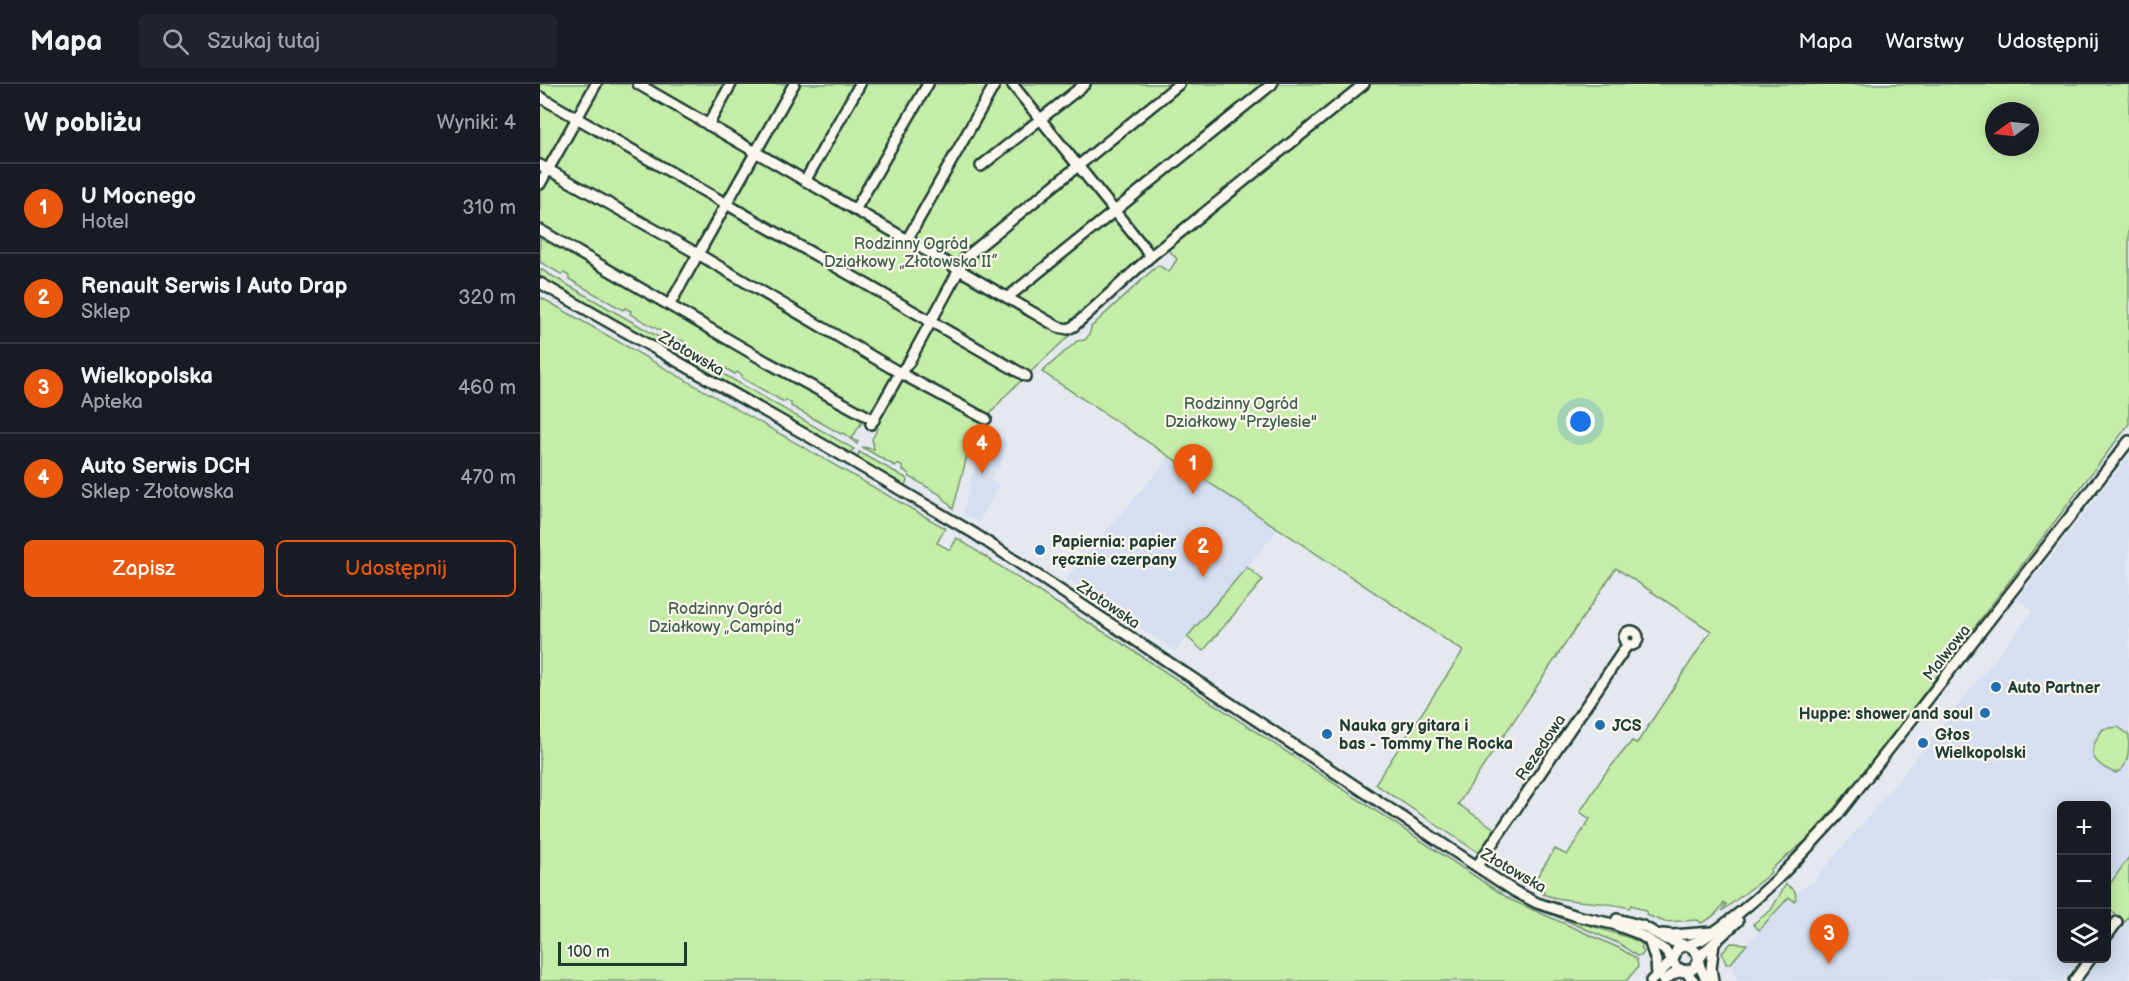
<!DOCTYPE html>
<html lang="pl">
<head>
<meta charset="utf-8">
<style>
  :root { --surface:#171b24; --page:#20242c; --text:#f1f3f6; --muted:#9ea1a6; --line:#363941; --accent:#ea580c }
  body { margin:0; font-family:"Balsamiq Sans",sans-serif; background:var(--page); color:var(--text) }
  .controls { position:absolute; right:18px; bottom:18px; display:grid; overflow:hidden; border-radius:9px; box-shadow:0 3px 15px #0003 }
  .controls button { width:54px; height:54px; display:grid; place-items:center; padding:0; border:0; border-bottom:2px solid var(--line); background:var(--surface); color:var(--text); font:30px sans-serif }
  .compass { position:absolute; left:1445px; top:18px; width:54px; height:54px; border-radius:50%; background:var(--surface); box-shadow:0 3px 15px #0003; rotate:255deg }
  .scale { position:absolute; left:18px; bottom:15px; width:129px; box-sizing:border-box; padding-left:6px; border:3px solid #1f3d34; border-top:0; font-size:16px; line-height:21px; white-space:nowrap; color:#1f3d34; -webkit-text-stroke:4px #fbf7ec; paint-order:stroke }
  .you { position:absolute; left:1041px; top:338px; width:21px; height:21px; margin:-15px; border:4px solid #fff; border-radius:50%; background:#1a73e8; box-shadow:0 0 0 9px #1a73e833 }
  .badge { display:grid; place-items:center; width:39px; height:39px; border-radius:50%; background:var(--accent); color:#fff; font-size:20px; font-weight:700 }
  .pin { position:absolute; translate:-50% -50px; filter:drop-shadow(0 2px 3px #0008) }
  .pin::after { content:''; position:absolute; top:32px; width:21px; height:18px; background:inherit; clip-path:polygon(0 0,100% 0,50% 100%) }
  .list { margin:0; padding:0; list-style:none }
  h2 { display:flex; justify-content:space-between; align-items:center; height:78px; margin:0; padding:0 24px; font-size:26px }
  h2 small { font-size:20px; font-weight:400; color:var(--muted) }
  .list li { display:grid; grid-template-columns:39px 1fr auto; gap:18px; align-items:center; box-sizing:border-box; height:90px; padding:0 24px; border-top:2px solid var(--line) }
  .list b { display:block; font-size:22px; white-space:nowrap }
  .list p { margin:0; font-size:20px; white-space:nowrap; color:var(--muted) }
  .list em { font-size:20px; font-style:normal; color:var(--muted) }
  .actions { display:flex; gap:12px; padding:18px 24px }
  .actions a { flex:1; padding:14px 0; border:2px solid var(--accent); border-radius:9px; text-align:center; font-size:21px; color:var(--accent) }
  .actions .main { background:var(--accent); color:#fff }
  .icon { flex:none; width:33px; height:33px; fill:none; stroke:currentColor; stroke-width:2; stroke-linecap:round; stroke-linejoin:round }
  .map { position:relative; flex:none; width:1589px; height:897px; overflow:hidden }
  header { display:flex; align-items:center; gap:36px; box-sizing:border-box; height:84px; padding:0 30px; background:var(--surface); border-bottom:2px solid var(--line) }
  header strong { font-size:28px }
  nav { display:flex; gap:33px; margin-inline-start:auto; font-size:21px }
  .search { width:420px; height:54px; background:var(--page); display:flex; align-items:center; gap:15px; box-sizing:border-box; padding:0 21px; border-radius:9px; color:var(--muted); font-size:22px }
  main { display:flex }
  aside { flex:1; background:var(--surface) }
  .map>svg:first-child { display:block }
  .built { fill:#d5dff1 }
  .green { fill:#c5eda8; stroke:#72956e; stroke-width:1.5; fill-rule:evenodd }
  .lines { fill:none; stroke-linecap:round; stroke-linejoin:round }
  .minor-casing { stroke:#1f3d34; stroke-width:14 }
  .minor { stroke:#fbf7ec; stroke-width:9 }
  .poi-dot { fill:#1f6fb2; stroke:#fbf7ec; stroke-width:2 }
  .labels { text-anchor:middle; stroke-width:4.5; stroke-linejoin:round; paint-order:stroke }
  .park-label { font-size:16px; fill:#40604b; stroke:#fbf7ec }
  .street-label { font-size:16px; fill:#1f3d34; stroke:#fbf7ec }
  .poi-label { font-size:16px; font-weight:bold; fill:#1f3d34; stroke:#fbf7ec; text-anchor:start }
</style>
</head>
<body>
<header>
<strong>Mapa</strong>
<div class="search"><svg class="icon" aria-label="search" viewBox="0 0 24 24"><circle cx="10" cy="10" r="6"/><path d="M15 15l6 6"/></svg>Szukaj tutaj</div>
<nav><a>Mapa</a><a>Warstwy</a><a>Udostępnij</a></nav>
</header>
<main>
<aside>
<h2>W pobliżu<small>Wyniki: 4</small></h2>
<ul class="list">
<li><span class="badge">1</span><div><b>U Mocnego</b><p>Hotel</p></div><em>310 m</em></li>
<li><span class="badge">2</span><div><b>Renault Serwis | Auto Drap</b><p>Sklep</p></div><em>320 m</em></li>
<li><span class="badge">3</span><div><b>Wielkopolska</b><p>Apteka</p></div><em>460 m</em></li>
<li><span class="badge">4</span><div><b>Auto Serwis DCH</b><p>Sklep · Złotowska</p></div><em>470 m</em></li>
</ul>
<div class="actions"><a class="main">Zapisz</a><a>Udostępnij</a></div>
</aside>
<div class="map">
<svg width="1589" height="897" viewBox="0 0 1589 897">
  <rect width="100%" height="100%" fill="#e5e9ef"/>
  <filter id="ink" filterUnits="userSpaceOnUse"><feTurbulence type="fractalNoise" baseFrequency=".0167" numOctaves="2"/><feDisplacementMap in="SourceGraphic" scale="12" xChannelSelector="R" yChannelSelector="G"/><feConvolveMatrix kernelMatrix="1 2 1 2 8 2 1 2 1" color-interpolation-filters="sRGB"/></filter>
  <g filter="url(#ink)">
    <g class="built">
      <polygon points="449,348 468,359 462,371 464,372 459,385 456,384 450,396 460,401 439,438 423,430 438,365"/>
      <polygon points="1589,372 1589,773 1567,804 1566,722 1522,722 1522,874 1539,875 1523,897 1197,897 1191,879 1249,813 1272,798 1282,787 1343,715 1493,527 1478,515"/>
      <polygon points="630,373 739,445 635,567 526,494"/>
      <polygon points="1589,832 1589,897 1541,897 1557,875 1566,874 1567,861"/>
    </g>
    <g class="green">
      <path d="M0,0h1589v340l-261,343 -58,70 -40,33 1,2 -4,4 -45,35 4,-7 -2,-1c-6,9 -12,16 -23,20l-3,-3 -33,2 -19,-7 1,-3 -16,-7 -2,3c-28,-8 -60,-4 -86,-14l1,-2 -13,-6 24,-37 12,6 23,-36 -10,-7 24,-37 28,-34 5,2 74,-112 -95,-63 -158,236 37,25 -16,24 -104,-69 88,-133 -421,-279 35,-31 8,-1 4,-5 2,-8 67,-62 11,7 8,-13 -10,-11 -81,72 -80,75 -16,19 -20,31 -17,64 -12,-14 -31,-18 -2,-4 -5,-3v-3l-5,-3 -3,2 -33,-19 12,2 -2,-10 6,-11 -9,-5 -2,2 -5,-3 -10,16 6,4 -1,2 -14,-11 -2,1 -50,-28v-3l-5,-3 -2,2 -42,-24v-3l-5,-3 -2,2 -48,-28 -1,-3 -5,-3 -2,1 -49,-27 1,-3 -6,-3 -2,2 -54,-31v-3l-5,-3 -3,1 -21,-12zM1454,27h36v36h-36z"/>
      <polygon points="0,185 40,208 314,365 310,368 304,368 0,195"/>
      <polygon points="0,213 405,444 397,459 410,466 417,454 513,517 580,558 971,816 1079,864 1094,873 1097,876 1098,883 1086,897 0,897"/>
      <polygon points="319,368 366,394 367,397 364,403 321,378 318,373"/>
      <polygon points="707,483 723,496 663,567 647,553"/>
      <path d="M1578,643l11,8c0,15 0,34 -14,38 -26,-11 -28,-22 -12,-44z"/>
      <polygon points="1589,773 1589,832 1585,838 1567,824 1567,804"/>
      <polygon points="1246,800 1255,807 1256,815 1254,817 1249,813 1219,846 1213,840 1231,826"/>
      <polygon points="1004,827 1090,854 1103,860 1101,864 1104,868 1101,872 1097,872 1080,860"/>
      <polygon points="1191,859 1207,860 1191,879 1186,880 1182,869"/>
    </g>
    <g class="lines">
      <defs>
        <g id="minor">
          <polyline points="98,0 518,243 528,245 534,242 611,172 824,0"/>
          <polyline points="472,0 611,172"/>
          <polyline points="0,13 486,292"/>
          <polyline points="168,41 191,0"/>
          <polyline points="0,81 158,170 360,289 446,335"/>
          <polyline points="441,82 545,0"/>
          <polyline points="265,97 320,0"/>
          <polyline points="0,100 56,0"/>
          <polyline points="315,126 388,0"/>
          <polyline points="0,146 227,278 334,336"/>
          <polyline points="367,156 455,0"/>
          <polyline points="0,199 310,376 435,450 974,807 997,819 1037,832 1073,840 1097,849 1126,867 1136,883 1145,887 1154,897"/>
          <polyline points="468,213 732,0"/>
          <polyline points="130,220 254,0"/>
          <polyline points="331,340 360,289 369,278 426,173 639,0"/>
          <circle cx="1091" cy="554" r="7"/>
          <polyline points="937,782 1088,560"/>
          <polyline points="1077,835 1103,842 1125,855 1151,863 1157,869 1160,883 1167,897"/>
          <polyline points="1122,850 1133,851 1171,848"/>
          <polyline points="1566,853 1577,838"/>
          <polyline points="1109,856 1116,877 1117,891"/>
          <path d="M1111,897l22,-21 4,-11c8,-5 18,-5 26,-10 52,-33 92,-77 133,-122l293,-376"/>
          <polyline points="1123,897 1135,889 1153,885 1164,868 1198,837"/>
          <polyline points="1173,897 1171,884 1174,859"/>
          <polyline points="1534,897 1551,874"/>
        </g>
      </defs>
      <use href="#minor" class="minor-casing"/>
      <use href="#minor" class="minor"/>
    </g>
  </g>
  <g class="poi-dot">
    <circle cx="500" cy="466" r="6"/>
    <circle cx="1456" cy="603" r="6"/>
    <circle cx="1445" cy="629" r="6"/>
    <circle cx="1060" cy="641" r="6"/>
    <circle cx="787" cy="650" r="6"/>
    <circle cx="1383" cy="659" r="6"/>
  </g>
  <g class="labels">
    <g class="park-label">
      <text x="371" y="165">Rodzinny Ogród<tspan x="371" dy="18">Działkowy „Złotowska II”</tspan></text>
      <text x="701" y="325">Rodzinny Ogród<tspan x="701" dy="18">Działkowy "Przylesie"</tspan></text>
      <text x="185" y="530">Rodzinny Ogród<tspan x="185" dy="18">Działkowy „Camping”</tspan></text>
    </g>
    <g class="street-label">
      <text transform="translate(152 269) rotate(30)" y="6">Złotowska</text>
      <text transform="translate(569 520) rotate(34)" y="6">Złotowska</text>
      <text transform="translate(1406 568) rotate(-52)" y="6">Malwowa</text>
      <text transform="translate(1000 663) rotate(-56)" y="6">Rezedowa</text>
      <text transform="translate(974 786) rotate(30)" y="6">Złotowska</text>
    </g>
    <g class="poi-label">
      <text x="512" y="463">Papiernia: papier<tspan x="512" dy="18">ręcznie czerpany</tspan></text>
      <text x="1468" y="609">Auto Partner</text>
      <text x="1433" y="635" text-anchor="end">Huppe: shower and soul</text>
      <text x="799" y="647">Nauka gry gitara i<tspan x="799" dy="18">bas - Tommy The Rocka</tspan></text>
      <text x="1072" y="647">JCS</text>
      <text x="1395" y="656">Głos<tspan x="1395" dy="18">Wielkopolski</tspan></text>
    </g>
  </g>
</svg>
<div class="controls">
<button>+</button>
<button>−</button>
<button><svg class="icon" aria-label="layers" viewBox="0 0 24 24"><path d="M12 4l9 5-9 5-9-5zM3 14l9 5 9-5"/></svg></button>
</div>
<svg class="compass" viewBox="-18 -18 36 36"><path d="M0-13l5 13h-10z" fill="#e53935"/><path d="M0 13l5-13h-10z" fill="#9ea1a6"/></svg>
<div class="scale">100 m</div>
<div class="you"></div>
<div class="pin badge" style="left:653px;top:410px">1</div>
<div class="pin badge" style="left:663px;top:493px">2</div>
<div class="pin badge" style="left:1289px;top:880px">3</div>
<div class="pin badge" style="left:442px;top:390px">4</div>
</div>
</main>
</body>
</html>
